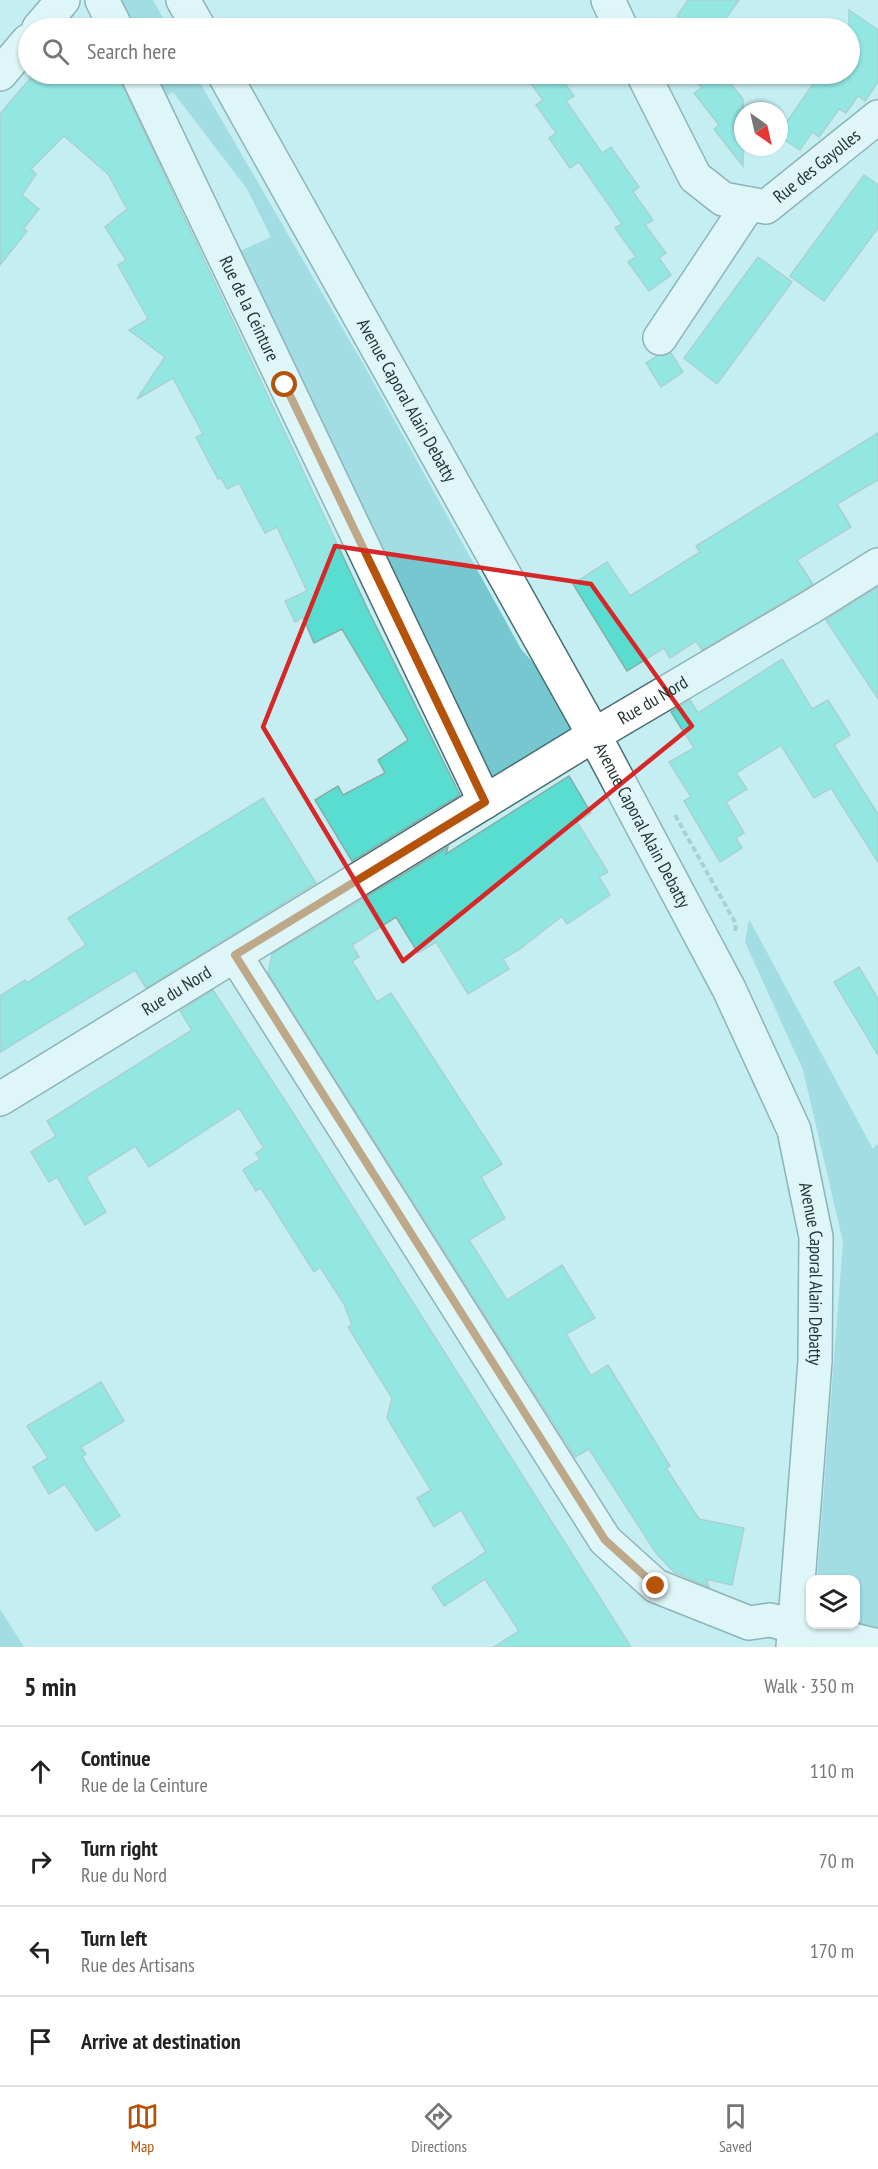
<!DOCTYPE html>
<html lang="en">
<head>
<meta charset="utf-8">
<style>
  :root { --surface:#fff; --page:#f6f6f6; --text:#222; --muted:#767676; --line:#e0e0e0; --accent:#b45309 }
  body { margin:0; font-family:"PT Sans Narrow",sans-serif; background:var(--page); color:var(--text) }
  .controls { position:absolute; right:18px; bottom:18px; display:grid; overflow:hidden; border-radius:12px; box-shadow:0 2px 4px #0004 }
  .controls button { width:54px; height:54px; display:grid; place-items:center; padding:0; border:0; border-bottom:2px solid var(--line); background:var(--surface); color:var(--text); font:30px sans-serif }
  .compass { position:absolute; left:734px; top:102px; width:54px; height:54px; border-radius:50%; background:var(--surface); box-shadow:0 2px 4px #0004; rotate:146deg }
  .stop { position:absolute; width:18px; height:18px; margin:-14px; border:4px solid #b45309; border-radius:50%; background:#fff }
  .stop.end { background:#b45309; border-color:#fff; box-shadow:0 2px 6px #0008 }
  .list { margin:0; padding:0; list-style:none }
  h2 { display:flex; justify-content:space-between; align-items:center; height:78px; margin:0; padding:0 24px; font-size:26px }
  h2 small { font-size:20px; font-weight:400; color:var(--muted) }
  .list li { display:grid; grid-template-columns:39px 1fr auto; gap:18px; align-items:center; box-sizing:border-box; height:90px; padding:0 24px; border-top:2px solid var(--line) }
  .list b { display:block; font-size:22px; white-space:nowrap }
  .list p { margin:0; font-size:20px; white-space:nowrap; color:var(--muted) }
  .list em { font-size:20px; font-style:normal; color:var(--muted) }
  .icon { flex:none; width:33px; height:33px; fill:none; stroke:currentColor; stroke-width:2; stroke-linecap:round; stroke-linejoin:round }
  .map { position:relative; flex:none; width:878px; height:1647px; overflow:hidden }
  .search { position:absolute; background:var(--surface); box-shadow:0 2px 4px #0004; left:18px; right:18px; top:18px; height:66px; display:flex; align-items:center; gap:15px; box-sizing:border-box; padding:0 21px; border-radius:33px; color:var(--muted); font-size:22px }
  .sheet { height:438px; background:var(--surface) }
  nav { display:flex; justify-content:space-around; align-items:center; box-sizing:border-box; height:84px; border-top:2px solid var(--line); background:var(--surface); font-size:16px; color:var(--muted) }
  nav a { display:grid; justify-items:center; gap:3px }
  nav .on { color:var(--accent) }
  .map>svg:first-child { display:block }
  .green { fill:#76c7cf }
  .building { fill:#58ddd0; stroke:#86aea8; stroke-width:1.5 }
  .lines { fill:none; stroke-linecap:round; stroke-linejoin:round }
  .minor-casing { stroke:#486e72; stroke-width:36 }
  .major-casing { stroke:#486e72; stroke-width:36 }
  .path { stroke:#8bacaf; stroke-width:4; stroke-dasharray:6 3; stroke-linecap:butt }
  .minor { stroke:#fff; stroke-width:33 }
  .major { stroke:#fff; stroke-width:33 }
  .route { stroke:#b45309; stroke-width:8 }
  .marked { fill:none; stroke:#d62828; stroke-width:4.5; stroke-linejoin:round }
  .labels { text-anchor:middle; stroke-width:6; stroke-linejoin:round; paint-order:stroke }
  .street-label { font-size:18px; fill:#243537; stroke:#d8fafd }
</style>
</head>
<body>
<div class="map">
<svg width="878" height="1647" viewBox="0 0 878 1647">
  <rect width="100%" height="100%" fill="#c5eef2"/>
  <g class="green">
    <polygon points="113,0 153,0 169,28 128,28"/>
    <polygon points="151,74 195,74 365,367 521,649 537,667 573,729 491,781 229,256 271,237 247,189 173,92 164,97"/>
    <polygon points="749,919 873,1149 878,1143 878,1646 856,1624 856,1580 817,1579 843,1242 803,1070 745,942"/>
    <polygon points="0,1609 24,1647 0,1647"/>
  </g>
  <g class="building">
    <polygon points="688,0 739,0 719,28 695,28 677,16"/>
    <polygon points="849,10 878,30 878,82 865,101 858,96 846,113 839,109 819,137 812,132 800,150 779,136 779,133 820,74 849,74"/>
    <polygon points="34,74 117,74 369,612 460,795 352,861 315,800 338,786 343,795 385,773 378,760 408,740 342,629 314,643 303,617 295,622 285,601 307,591 277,527 265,533 239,483 227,489 221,478 218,479 196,437 203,434 173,378 137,399 165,357 129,330 148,319 118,265 126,260 105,227 127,209 108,174 64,136 31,169 36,174 22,195 39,209 23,229 27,231 0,265 0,114"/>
    <polygon points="524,74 558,74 574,96 566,101 602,153 611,147 639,187 633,192 653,220 645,225 666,253 659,258 671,275 649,291 628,262 636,257 615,228 622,224 579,162 570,168 549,138 556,133 536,105 543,100"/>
    <polygon points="691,74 723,74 743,99 743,166 714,129 719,125 694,93 702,88"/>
    <polygon points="864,175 878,185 878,228 824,301 790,276"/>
    <polygon points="758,257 792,282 717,384 684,358"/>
    <polygon points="671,353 683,372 661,387 646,363 657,356"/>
    <polygon points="878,433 878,480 837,504 851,527 797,560 813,584 702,650 696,641 670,658 664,648 627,671 573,584 607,562 630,596 700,552 696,546"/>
    <polygon points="878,587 878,699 826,620"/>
    <polygon points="782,659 812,709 828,700 850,735 834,745 878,814 878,862 831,788 814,798 781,745 736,773 747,789 726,802 744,833 736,838 742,848 720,862 684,801 691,797 669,762 694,748 671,712 690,700 698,713"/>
    <polygon points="569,776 591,813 577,822 608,872 599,877 610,895 567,924 562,916 520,949 503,959 509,969 468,994 436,942 418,953 396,917 352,945 359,957 352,961 377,1002 391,993 502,1164 481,1177 505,1218 469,1240 507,1300 562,1265 595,1318 566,1334 591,1376 608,1365 670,1466 666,1468 699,1519 744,1528 732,1585 706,1579 709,1587 674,1572 656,1553 589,1449 575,1457 268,973 272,954 448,847 446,854"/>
    <polygon points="263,798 316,883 146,988 135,970 0,1052 0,996 25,980 27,983 86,945 68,918"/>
    <polygon points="859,967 878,999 878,1055 834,982"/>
    <polygon points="213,990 293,1113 631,1647 494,1647 519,1631 485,1579 444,1606 432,1587 486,1552 461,1510 434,1527 417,1498 431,1490 387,1418 392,1398 348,1327 352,1325 344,1304 320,1267 314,1272 261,1188 256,1191 243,1170 260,1159 256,1153 264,1148 239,1108 149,1167 135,1146 86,1177 106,1212 85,1225 57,1177 49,1182 31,1152 56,1136 47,1121 192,1030 180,1011"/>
    <polygon points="101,1382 124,1421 81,1447 86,1454 82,1457 120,1516 96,1531 65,1484 49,1494 33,1467 48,1458 27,1426"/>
  </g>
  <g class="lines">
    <defs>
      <g id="minor">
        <polyline points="102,0 116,28"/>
        <polyline points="608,0 621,28"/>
        <polyline points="39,28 63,0"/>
        <polyline points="0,74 28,41"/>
        <path id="s1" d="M137,74l348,728"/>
        <path id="s2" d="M643,74l52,103 28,22 43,8 112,-90"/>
        <polyline points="660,338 749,204"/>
        <polyline points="235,955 605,1540 656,1586 749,1623 770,1620 878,1646"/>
        <path id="s3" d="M0,1099l594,-364 217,-128 67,-42"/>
      </g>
      <g id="major">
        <polyline points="183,0 199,28"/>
        <path id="s4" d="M224,74l370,661 135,254 65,141 22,107 -1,124 -22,286"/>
      </g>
    </defs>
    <use href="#minor" class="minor-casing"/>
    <use href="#major" class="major-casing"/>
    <polyline class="path" points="675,815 736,924 735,933"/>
    <use href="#minor" class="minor"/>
    <use href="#major" class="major"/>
  </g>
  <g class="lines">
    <polyline class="route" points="285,385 485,802 235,955 605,1540 656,1586"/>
  </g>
  <path d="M0 0H878V1647H0ZM335,546l256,38 101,142 -289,235 -140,-234z" fill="#c5eef2" fill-opacity=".55" fill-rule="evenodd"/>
  <path class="marked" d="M335,546l256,38 101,142 -289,235 -140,-234z"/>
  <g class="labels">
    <g class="street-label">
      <text dy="6" stroke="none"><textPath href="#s2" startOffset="260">Rue des Gayolles</textPath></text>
      <text dy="6" stroke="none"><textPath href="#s1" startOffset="260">Rue de la Ceinture</textPath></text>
      <text dy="6" stroke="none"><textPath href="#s4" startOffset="374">Avenue Caporal Alain Debatty</textPath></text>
      <text dy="6" stroke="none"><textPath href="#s3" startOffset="765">Rue du Nord</textPath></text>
      <text dy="6" stroke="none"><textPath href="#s4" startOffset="860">Avenue Caporal Alain Debatty</textPath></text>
      <text dy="6" stroke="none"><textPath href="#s3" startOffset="207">Rue du Nord</textPath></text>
      <text dy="6" stroke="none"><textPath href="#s4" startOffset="1346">Avenue Caporal Alain Debatty</textPath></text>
    </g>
  </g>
</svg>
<div class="controls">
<button><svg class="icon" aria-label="layers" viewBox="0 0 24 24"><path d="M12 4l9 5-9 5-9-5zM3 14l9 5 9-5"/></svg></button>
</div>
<svg class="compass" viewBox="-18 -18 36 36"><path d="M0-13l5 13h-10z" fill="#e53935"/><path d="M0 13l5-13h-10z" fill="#767676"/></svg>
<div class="stop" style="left:285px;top:385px"></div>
<div class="stop end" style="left:656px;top:1586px"></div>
<div class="search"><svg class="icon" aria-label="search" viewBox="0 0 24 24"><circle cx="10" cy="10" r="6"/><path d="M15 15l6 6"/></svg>Search here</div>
</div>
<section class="sheet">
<h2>5 min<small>Walk · 350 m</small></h2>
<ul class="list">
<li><svg class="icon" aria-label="ahead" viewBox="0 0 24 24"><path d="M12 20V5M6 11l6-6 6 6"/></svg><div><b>Continue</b><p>Rue de la Ceinture</p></div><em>110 m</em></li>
<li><svg class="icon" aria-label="right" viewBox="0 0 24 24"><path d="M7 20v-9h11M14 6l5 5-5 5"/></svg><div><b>Turn right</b><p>Rue du Nord</p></div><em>70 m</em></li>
<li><svg class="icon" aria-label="left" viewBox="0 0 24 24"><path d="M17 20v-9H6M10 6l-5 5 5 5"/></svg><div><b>Turn left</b><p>Rue des Artisans</p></div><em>170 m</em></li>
<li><svg class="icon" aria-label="arrive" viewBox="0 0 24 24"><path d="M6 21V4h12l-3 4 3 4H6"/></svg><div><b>Arrive at destination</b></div></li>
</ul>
</section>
<nav>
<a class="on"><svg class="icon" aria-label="map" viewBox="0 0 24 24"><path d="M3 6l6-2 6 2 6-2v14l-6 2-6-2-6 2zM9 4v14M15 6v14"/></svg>Map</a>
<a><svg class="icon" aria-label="directions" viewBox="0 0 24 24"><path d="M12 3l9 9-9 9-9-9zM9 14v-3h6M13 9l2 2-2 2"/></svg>Directions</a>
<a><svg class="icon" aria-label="saved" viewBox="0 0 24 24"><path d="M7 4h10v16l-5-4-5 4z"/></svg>Saved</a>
</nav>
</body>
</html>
